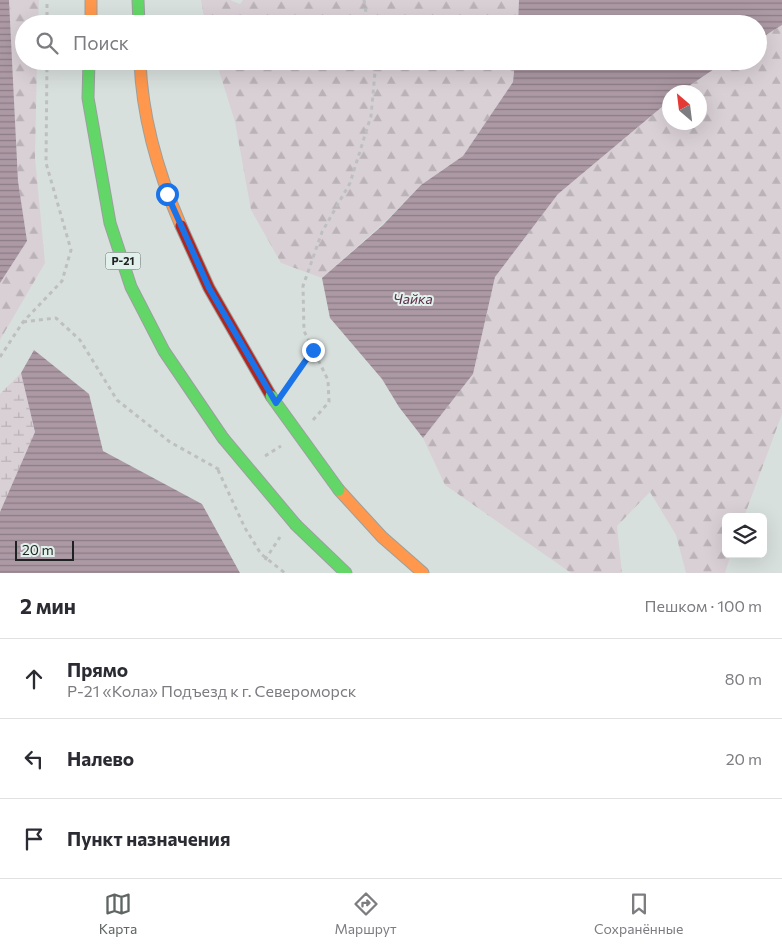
<!DOCTYPE html>
<html lang="ru">
<head>
<meta charset="utf-8">
<style>
  :root { --surface:#fff; --page:#f2f2f3; --text:#2b2b33; --muted:#7c7c81; --line:#e1e1e2; --accent:#5f6563 }
  body { margin:0; font-family:Commissioner,sans-serif; background:var(--page); color:var(--text) }
  .controls { position:absolute; right:15px; bottom:15px; display:grid; overflow:hidden; border-radius:8px; box-shadow:0 5px 20px #0002 }
  .controls button { width:45px; height:45px; display:grid; place-items:center; padding:0; border:0; border-bottom:1px solid var(--line); background:var(--surface); color:var(--text); font:25px sans-serif }
  .compass { position:absolute; left:662px; top:85px; width:45px; height:45px; border-radius:50%; background:var(--surface); box-shadow:0 5px 20px #0002; rotate:332deg }
  .scale { position:absolute; left:15px; bottom:12px; width:59px; box-sizing:border-box; padding-left:5px; border:2px solid #1e2321; border-top:0; font-size:14px; line-height:18px; white-space:nowrap; color:#1e2321; -webkit-text-stroke:4px #e2f0eb; paint-order:stroke }
  .stop { position:absolute; width:15px; height:15px; margin:-11px; border:4px solid #1a73e8; border-radius:50%; background:#fff }
  .stop.end { background:#1a73e8; border-color:#fff; box-shadow:0 1px 5px #0008 }
  .list { margin:0; padding:0; list-style:none }
  h2 { display:flex; justify-content:space-between; align-items:center; height:65px; margin:0; padding:0 20px; font-size:21px }
  h2 small { font-size:16px; font-weight:400; color:var(--muted) }
  .list li { display:grid; grid-template-columns:32px 1fr auto; gap:15px; align-items:center; box-sizing:border-box; height:80px; padding:0 20px; border-top:1px solid var(--line) }
  .list b { display:block; font-size:19px; white-space:nowrap }
  .list p { margin:0; font-size:16px; white-space:nowrap; color:var(--muted) }
  .list em { font-size:16px; font-style:normal; color:var(--muted) }
  .icon { flex:none; width:28px; height:28px; fill:none; stroke:currentColor; stroke-width:2; stroke-linecap:round; stroke-linejoin:round }
  .map { position:relative; flex:none; width:782px; height:573px; overflow:hidden }
  .search { position:absolute; background:var(--surface); box-shadow:0 5px 20px #0002; left:15px; right:15px; top:15px; height:55px; display:flex; align-items:center; gap:12px; box-sizing:border-box; padding:0 18px; border-radius:28px; color:var(--muted); font-size:19px }
  .sheet { height:305px; background:var(--surface) }
  nav { display:flex; justify-content:space-around; align-items:center; box-sizing:border-box; height:70px; border-top:1px solid var(--line); background:var(--surface); font-size:14px; color:var(--muted) }
  nav a { display:grid; justify-items:center; gap:2px }
  nav .on { color:var(--accent) }
  .map>svg:first-child { display:block }
  .forest { fill:url(#forest-firs) }
  .wetland { fill:url(#wetland-marsh) }
  .water { fill:url(#water-rules) }
  .lines { fill:none; stroke-linecap:round; stroke-linejoin:round }
  .fast-casing { stroke:#9aa09e; stroke-width:13 }
  .slow-casing { stroke:#9aa09e; stroke-width:13 }
  .jam-casing { stroke:#9aa09e; stroke-width:13 }
  .path { stroke:#bdc0bf; stroke-width:3; stroke-dasharray:4 4; stroke-linecap:butt }
  .fast { stroke:#63d668; stroke-width:11 }
  .slow { stroke:#ff974d; stroke-width:11 }
  .jam { stroke:#b3261e; stroke-width:11 }
  .fast-bridge-casing { stroke:#9aa09e; stroke-width:13; stroke-linecap:butt }
  .fast-bridge { stroke:#63d668; stroke-width:11 }
  .route { stroke:#1a73e8; stroke-width:6 }
  .labels { text-anchor:middle; stroke-width:4; stroke-linejoin:round; paint-order:stroke }
  .shield { fill:#e2f0eb; stroke:#59605e; stroke-width:1 }
  .shield-label { font-size:11px; font-weight:bold; fill:#1e2321 }
  .water-label { font-size:14px; font-style:italic; fill:#5d304c; stroke:#e2f0eb }
</style>
</head>
<body>
<div class="map">
<svg width="782" height="573" viewBox="0 0 782 573">
  <defs>
    <pattern id="forest-firs" width="22" height="20" patternUnits="userSpaceOnUse" patternTransform="scale(1.25)"><rect width="22" height="20" fill="#d9d0d6"/><path d="M5 1l3.5 6h-7zM16 11l3.5 6h-7z" fill="#bab2b7"/></pattern>
    <pattern id="wetland-marsh" width="20" height="14" patternUnits="userSpaceOnUse" patternTransform="scale(1.25)"><rect width="20" height="14" fill="#d9d0d6"/><path d="M1 5h8M5 5V1M11 12h8M15 12V8" fill="none" stroke="#bab2b7"/></pattern>
    <pattern id="water-rules" width="6" height="5" patternUnits="userSpaceOnUse" patternTransform="scale(1.25)"><rect width="6" height="5" fill="#ac99a4"/><path d="M0 2.5h6" fill="none" stroke="#8b7c85"/></pattern>
  </defs>
  <rect width="100%" height="100%" fill="#d8e0dd"/>
  <g class="forest">
    <polygon points="9,0 39,0 38,24 24,24 24,61 37,61 35,158 45,263 0,340 0,283 27,241 18,181"/>
    <polygon points="201,0 230,0 240,4 243,0 519,0 518,24 205,24"/>
    <polygon points="782,25 782,414 744,517 726,517 726,554 731,554 725,573 686,573 676,535 650,492 617,526 622,573 571,573 445,485 423,438 473,374 495,277 558,194 669,101 670,122 700,122 700,92 680,92 726,61 758,61 758,40"/>
    <polygon points="216,61 515,61 513,82 463,156 421,185 387,220 322,278 281,263 251,210 235,122"/>
  </g>
  <polygon class="wetland" points="21,373 35,432 0,512 0,394"/>
  <g class="water">
    <polygon points="0,0 9,0 18,181 27,241 0,283"/>
    <polygon points="519,0 782,0 782,25 758,40 758,24 518,24"/>
    <polygon points="515,61 726,61 680,92 670,92 669,101 558,194 495,277 473,374 423,438 399,407 382,379 330,318 322,278 383,225 421,185 463,156 513,82"/>
    <polygon points="34,350 89,394 103,451 202,504 240,573 0,573 0,512 35,432 21,373"/>
  </g>
  <g class="lines">
    <defs>
      <g id="fast">
        <polyline points="138,0 139,24"/>
        <polyline points="89,61 88,98 110,223 131,287 164,351 223,438"/>
        <polyline points="296,525 346,573"/>
      </g>
      <g id="slow">
        <polyline points="91,0 91,24"/>
        <path d="M140,61c2,56 19,114 41,165"/>
        <polyline points="339,490 382,537 423,573"/>
      </g>
      <polyline id="jam" points="181,226 209,288 271,396"/>
    </defs>
    <use href="#fast" class="fast-casing"/>
    <use href="#slow" class="slow-casing"/>
    <use href="#jam" class="jam-casing"/>
    <g class="path">
      <polyline points="364,0 368,24"/>
      <polyline points="47,24 47,0"/>
      <polyline points="23,322 56,318 80,340 117,400 170,442 220,470"/>
      <polyline points="0,357 23,322 62,281 71,250 46,163 47,61"/>
      <polyline points="289,384 313,350"/>
      <polyline points="313,420 329,402 328,380 304,331 303,286 322,232 350,183 371,116 376,61"/>
      <polyline points="265,456 281,446"/>
      <polyline points="218,470 245,528 261,554 285,573"/>
      <polyline points="265,560 280,537"/>
    </g>
    <use href="#fast" class="fast"/>
    <use href="#slow" class="slow"/>
    <use href="#jam" class="jam"/>
    <defs>
      <g id="fast-bridge">
        <polyline points="271,396 339,490"/>
        <polyline points="223,438 296,525"/>
      </g>
    </defs>
    <use href="#fast-bridge" class="fast-bridge-casing"/>
    <use href="#fast-bridge" class="fast-bridge"/>
  </g>
  <g class="lines">
    <polyline class="route" points="167,194 209,288 276,403 313,350"/>
  </g>
  <g class="labels">
    <rect class="shield" x="105.5" y="252.5" width="35" height="17" rx="4"/>
    <g class="shield-label">
      <text x="123" y="265">Р-21</text>
    </g>
    <g class="water-label">
      <text x="413" y="304">Чайка</text>
    </g>
  </g>
</svg>
<div class="controls">
<button><svg class="icon" aria-label="layers" viewBox="0 0 24 24"><path d="M12 4l9 5-9 5-9-5zM3 14l9 5 9-5"/></svg></button>
</div>
<svg class="compass" viewBox="-18 -18 36 36"><path d="M0-13l5 13h-10z" fill="#e53935"/><path d="M0 13l5-13h-10z" fill="#7c7c81"/></svg>
<div class="scale">20 m</div>
<div class="stop" style="left:167px;top:194px"></div>
<div class="stop end" style="left:313px;top:350px"></div>
<div class="search"><svg class="icon" aria-label="search" viewBox="0 0 24 24"><circle cx="10" cy="10" r="6"/><path d="M15 15l6 6"/></svg>Поиск</div>
</div>
<section class="sheet">
<h2>2 мин<small>Пешком · 100 m</small></h2>
<ul class="list">
<li><svg class="icon" aria-label="ahead" viewBox="0 0 24 24"><path d="M12 20V5M6 11l6-6 6 6"/></svg><div><b>Прямо</b><p>Р-21 «Кола» Подъезд к г. Североморск</p></div><em>80 m</em></li>
<li><svg class="icon" aria-label="left" viewBox="0 0 24 24"><path d="M17 20v-9H6M10 6l-5 5 5 5"/></svg><div><b>Налево</b></div><em>20 m</em></li>
<li><svg class="icon" aria-label="arrive" viewBox="0 0 24 24"><path d="M6 21V4h12l-3 4 3 4H6"/></svg><div><b>Пункт назначения</b></div></li>
</ul>
</section>
<nav>
<a class="on"><svg class="icon" aria-label="map" viewBox="0 0 24 24"><path d="M3 6l6-2 6 2 6-2v14l-6 2-6-2-6 2zM9 4v14M15 6v14"/></svg>Карта</a>
<a><svg class="icon" aria-label="directions" viewBox="0 0 24 24"><path d="M12 3l9 9-9 9-9-9zM9 14v-3h6M13 9l2 2-2 2"/></svg>Маршрут</a>
<a><svg class="icon" aria-label="saved" viewBox="0 0 24 24"><path d="M7 4h10v16l-5-4-5 4z"/></svg>Сохранённые</a>
</nav>
</body>
</html>
